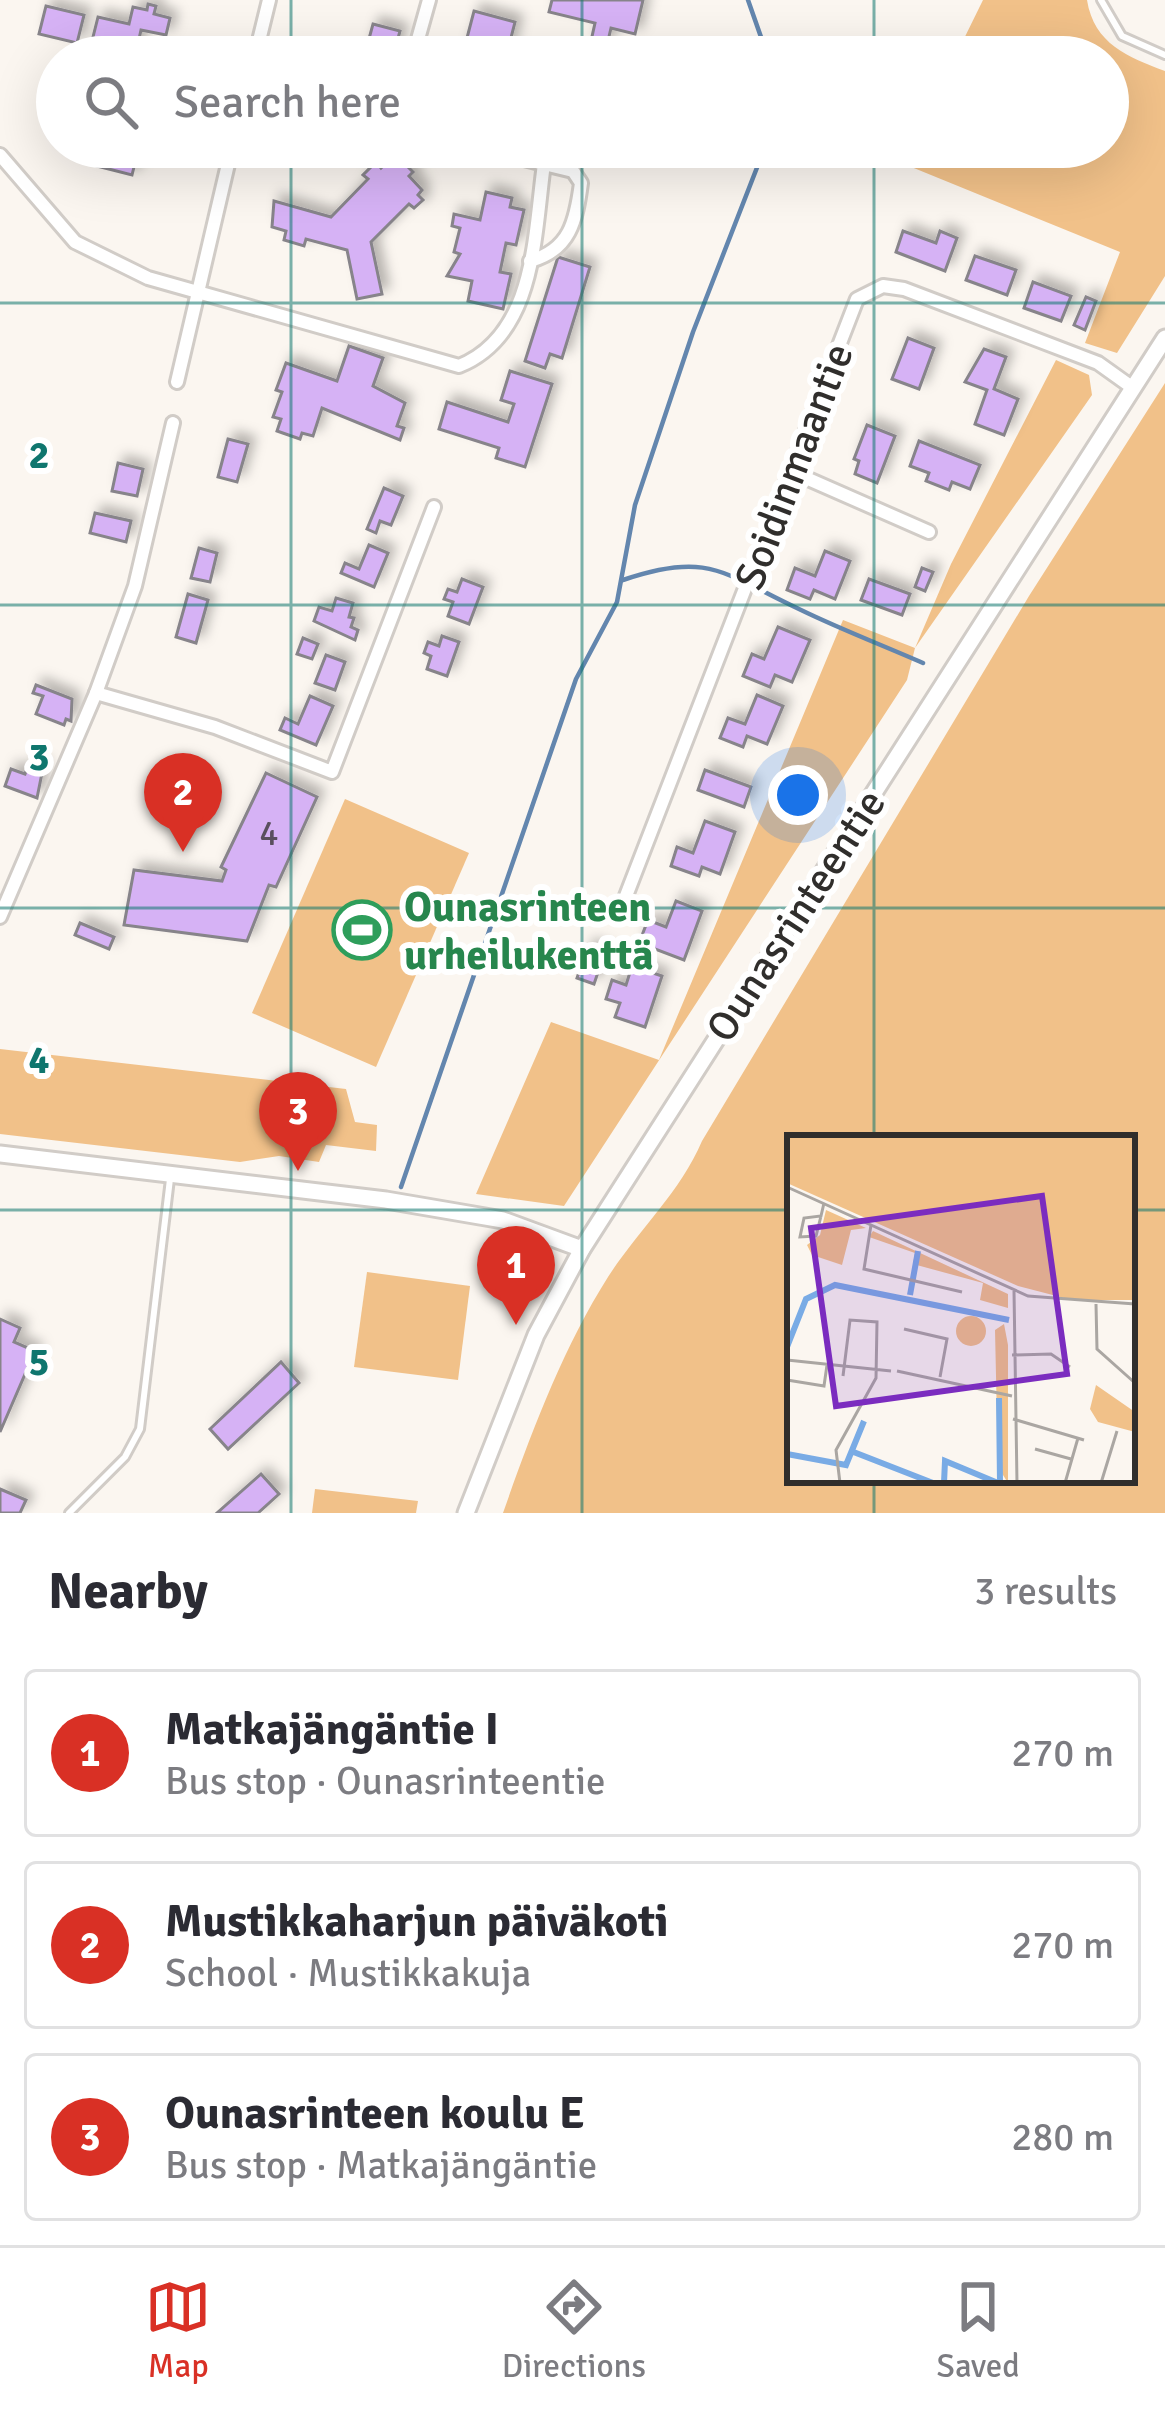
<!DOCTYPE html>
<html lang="en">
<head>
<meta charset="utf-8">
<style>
  :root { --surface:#fff; --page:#f7f7f7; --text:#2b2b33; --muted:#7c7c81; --line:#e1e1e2; --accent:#d93025 }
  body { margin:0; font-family:Signika,sans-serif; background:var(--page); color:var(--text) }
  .you { position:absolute; left:798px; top:795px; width:42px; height:42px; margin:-30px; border:9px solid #fff; border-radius:50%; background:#1a73e8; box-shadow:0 0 0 18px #1a73e833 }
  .badge { display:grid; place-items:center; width:78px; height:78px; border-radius:50%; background:var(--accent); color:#fff; font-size:39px; font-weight:700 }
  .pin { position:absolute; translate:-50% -99px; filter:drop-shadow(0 3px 6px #0008) }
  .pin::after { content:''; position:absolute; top:63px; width:42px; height:36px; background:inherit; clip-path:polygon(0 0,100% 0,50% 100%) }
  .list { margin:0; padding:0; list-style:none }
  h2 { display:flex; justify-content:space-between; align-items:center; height:156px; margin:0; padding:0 48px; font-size:51px }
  h2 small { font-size:39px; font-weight:400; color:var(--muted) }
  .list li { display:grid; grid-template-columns:78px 1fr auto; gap:36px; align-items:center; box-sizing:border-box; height:168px; margin:0 24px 24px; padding:0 24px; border:3px solid var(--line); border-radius:12px }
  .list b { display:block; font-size:45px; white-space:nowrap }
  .list p { margin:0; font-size:39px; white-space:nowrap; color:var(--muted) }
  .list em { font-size:39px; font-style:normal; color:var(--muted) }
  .icon { flex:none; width:66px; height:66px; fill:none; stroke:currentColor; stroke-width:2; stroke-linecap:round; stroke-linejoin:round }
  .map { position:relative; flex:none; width:1165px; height:1513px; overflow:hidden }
  .search { position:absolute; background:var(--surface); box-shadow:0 12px 48px #0002; left:36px; right:36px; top:36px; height:132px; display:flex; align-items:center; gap:30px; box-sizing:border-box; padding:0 42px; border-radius:66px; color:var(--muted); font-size:45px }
  .sheet { height:732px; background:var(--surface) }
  nav { display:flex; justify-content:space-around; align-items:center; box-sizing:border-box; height:168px; border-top:3px solid var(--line); background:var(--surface); font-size:33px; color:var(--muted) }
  nav a { display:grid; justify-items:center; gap:6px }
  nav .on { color:var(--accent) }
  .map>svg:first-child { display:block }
  .green { fill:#f1c189; fill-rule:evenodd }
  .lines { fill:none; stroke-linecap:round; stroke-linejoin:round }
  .stream { stroke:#6386ae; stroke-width:4.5 }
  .building { fill:#d6b2f5; stroke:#87848a; stroke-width:3; filter:url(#shadow) }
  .service-casing { stroke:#d1ccc7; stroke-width:12 }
  .minor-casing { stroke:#d1ccc7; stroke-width:18 }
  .tertiary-casing { stroke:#d1ccc7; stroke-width:21 }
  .service { stroke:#fff; stroke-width:6 }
  .minor { stroke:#fff; stroke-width:12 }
  .tertiary { stroke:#fff; stroke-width:15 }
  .grid { fill:none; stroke:#0f766e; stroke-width:3; stroke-opacity:0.55 }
  .labels { text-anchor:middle; stroke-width:12; stroke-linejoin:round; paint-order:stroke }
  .number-label { font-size:36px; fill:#5a4f5e }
  .street-label { font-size:42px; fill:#302e2c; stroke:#fff }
  .leisure-label { font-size:42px; font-weight:bold; fill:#27864d; stroke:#fff; text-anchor:start }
  .inset-river { fill:none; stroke:#79abe5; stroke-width:6 }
  .inset-road { fill:none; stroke:#aaa6a2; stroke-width:3 }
  .view { fill:#7b2cbf; fill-opacity:0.15; stroke:#7b2cbf; stroke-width:6 }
  .inset-edge { fill:none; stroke:#302e2c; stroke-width:6 }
  .grid-label { font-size:39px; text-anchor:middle; font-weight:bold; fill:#0f766e; stroke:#fff; stroke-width:12; stroke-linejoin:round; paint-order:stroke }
</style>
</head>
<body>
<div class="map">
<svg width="1165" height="1513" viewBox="0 0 1165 1513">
  <defs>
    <filter id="shadow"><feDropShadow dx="7" dy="-7" stdDeviation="6" flood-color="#0004"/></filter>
  </defs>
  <rect width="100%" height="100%" fill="#fbf6f0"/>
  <g class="green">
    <path d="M983,0h104c7,44 41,57 78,71v205l-48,77 -32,-10 35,-91 -216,-88 9,-17h195v-90h-153z"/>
    <polygon points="1056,360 1089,375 1092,395 915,648 907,680 564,1206 476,1194 551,1022 659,1060 843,620 915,648 951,564"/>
    <path d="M1165,383v1130h-662c28,-80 60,-165 105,-236 31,-48 71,-83 94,-136l327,-545zM790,1138h342v342h-342z"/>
    <polygon points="345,799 469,853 376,1067 252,1013"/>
    <polygon points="0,1049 346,1089 355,1122 377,1125 376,1151 326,1145 319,1162 279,1156 240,1162 0,1134"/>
    <polygon points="367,1272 470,1286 458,1380 354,1367"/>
    <polygon points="315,1489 418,1501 416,1513 312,1513"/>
  </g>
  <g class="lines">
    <g class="stream">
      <polyline points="748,0 768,57"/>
      <path d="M623,580c87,-30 102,-5 178,30 39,19 81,35 122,53"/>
      <polyline points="401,1187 576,679 617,602 635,505 693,332 765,147"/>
    </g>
  </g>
  <g class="building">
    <polygon points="552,0 643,0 635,34 611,28 607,45 591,41 595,23 549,12"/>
    <polygon points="148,4 156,6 154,14 170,18 166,35 141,30 135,57 88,57 98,17 129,24 133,7 147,10"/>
    <polygon points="46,6 84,15 77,43 39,34"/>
    <polygon points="474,11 515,22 506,57 462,57"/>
    <polygon points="373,24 400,31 393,57 364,57"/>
    <polygon points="93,147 139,147 132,175 93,165"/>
    <polygon points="395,154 413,172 409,176 422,190 418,195 423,200 414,208 409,204 371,242 382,294 357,299 347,250 306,239 304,246 284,240 286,231 272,227 274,201 331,217 368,179 363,175 376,162 381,168"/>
    <polygon points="486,192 512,198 510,207 524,210 516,245 506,243 500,272 511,274 503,309 468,301 472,281 447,276 460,254 454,252 460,228 452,226 454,214 480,220"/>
    <polygon points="903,231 936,243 940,231 957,238 945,271 896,252"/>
    <polygon points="975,256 1016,270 1007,295 966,280"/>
    <polygon points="558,257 590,267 562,358 550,354 545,368 525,361"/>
    <polygon points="1033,282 1071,296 1061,321 1024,308"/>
    <polygon points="1086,297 1096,301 1085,330 1074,325"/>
    <polygon points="908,338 934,348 919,389 892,379"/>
    <polygon points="349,346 383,358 373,386 405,403 397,426 404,428 400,440 322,408 313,436 302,433 300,439 277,431 281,419 273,417 282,392 276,390 286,363 337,381"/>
    <polygon points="984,349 1006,357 994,389 1018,399 1004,435 975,424 987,390 965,382"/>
    <polygon points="510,371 552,384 525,467 496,458 499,448 439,429 447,402 508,422 514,404 501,400"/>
    <polygon points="867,425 895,436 877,483 855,474 859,461 854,459"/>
    <polygon points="228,439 248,444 237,482 218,477"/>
    <polygon points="919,441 980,465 970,489 952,482 949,490 926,481 929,473 910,466"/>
    <polygon points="118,463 143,469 137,496 112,491"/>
    <polygon points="384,488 403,496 391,525 380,521 376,533 367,529"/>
    <polygon points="95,513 131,521 126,542 90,533"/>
    <polygon points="369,545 388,553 374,587 341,573 345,563 359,569"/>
    <polygon points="199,548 217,553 210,582 191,578"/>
    <polygon points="825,551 850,561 835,599 814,590 810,599 787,590 795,568 815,576"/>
    <polygon points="922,568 933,572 925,591 915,587"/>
    <polygon points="462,579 483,587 469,624 448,616 453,602 444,599 448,589 457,592"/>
    <polygon points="869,579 910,594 902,615 861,600"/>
    <polygon points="188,594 208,600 196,643 176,637"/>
    <polygon points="336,598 353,603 349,617 354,618 351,627 358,630 355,640 314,621 319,607 332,611"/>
    <polygon points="778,627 810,640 792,682 775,675 770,687 743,676 752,654 764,659"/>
    <polygon points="442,636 459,642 447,676 427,669 431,656 424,653 428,642 439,646"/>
    <polygon points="303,638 318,644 312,659 297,654"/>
    <polygon points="326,655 345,662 335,690 315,683"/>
    <polygon points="36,685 72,699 71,721 66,719 64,725 36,714 43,696 33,693"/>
    <polygon points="757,695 783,706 767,744 747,736 743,747 720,738 728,718 745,724"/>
    <polygon points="310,696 333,706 316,745 280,730 285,718 298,724"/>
    <polygon points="29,763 43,768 37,798 5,786 11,769 25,774"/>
    <polygon points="705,770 751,787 744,807 698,790"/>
    <polygon points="266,773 317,797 276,887 269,885 247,941 124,925 134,870 222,881 226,870 221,867"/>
    <polygon points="705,821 735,832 720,874 702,867 699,876 671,866 677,847 693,853"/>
    <polygon points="676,901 702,911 684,960 639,943 648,920 666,927"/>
    <polygon points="80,923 114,937 109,949 75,935"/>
    <polygon points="588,946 605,952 594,984 577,978"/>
    <polygon points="632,966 662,976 645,1027 615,1017 620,1003 606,999 612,980 626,985"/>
    <polygon points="0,1319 20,1328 14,1342 35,1351 0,1432"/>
    <polygon points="281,1362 299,1383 228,1449 210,1429"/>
    <polygon points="261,1474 279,1494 258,1513 217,1513"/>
    <polygon points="0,1489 26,1500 20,1513 0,1513"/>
  </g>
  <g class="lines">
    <defs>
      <g id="service">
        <polyline points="1101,0 1122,36 1165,55"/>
        <polyline points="69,1513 125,1457 140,1429 170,1179"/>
      </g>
      <g id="minor">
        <polyline points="255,57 269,0"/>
        <polyline points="413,57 429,0"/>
        <path d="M0,155l75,87 73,36 311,88c77,-31 75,-131 85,-202l-68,-17"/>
        <path d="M530,261c40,-11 46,-40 51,-78l-8,-12 -29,-7"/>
        <polyline points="177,382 232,147"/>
        <polyline points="790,471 929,532"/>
        <polyline points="96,693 215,727 332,772 434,507"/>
        <polyline points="619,914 857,299 883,286 904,289 1098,363 1133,388"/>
        <polyline points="0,917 96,693 135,586 173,423"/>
      </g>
      <g id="tertiary">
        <polyline points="0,1154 386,1200 503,1220 582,1249"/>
        <polyline points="466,1513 536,1335 582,1249 1165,338"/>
      </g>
    </defs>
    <use href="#service" class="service-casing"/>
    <use href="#minor" class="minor-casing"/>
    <use href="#tertiary" class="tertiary-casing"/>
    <use href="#service" class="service"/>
    <use href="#minor" class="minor"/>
    <use href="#tertiary" class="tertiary"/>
  </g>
  <path class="grid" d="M291,0v57M582,0v57M874,0v57M291,147v1366M582,147v1366M874,147v991M0,303h1165M0,605h1165M0,908h1165M0,1210h790M1132,1210h33M874,1480v33"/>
  <defs>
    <symbol id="stadium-ring" viewBox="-11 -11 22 22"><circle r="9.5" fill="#fff" stroke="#2e9e5b" stroke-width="1.5"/><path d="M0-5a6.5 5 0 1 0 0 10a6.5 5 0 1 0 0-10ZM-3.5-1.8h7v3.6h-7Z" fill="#2e9e5b"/></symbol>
  </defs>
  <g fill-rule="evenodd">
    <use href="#stadium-ring" x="329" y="897" width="66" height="66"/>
  </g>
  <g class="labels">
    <g class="number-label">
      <text x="269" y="845">4</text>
    </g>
    <g class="street-label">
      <text transform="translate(793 466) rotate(-69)" y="15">Soidinmaantie</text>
      <text transform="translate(795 915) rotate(-57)" y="15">Ounasrinteentie</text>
    </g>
    <g class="leisure-label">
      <text x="404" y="921">Ounasrinteen<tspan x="404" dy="48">urheilukenttä</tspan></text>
    </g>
  </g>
  <g transform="translate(787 1135)">
    <rect width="348" height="348" fill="#fbf6f0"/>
    <path d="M0,0h348v165h-63l-54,-14 -231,-103zM39,75l40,18 -15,2 -9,35 -30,-10 -5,-10 13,-10zM86,96l135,63v14l-28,-8 3,-17 -70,-19 2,-11 -46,-16zM169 196a15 15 0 1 1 30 0a15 15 0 1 1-30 0ZM217,189l4,21v138l-10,-16 -3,-137zM309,250l39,27v20l-37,-10 -8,-13z" fill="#f1c189"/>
    <path class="inset-river" d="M123,160l8,-44M0,212l19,-48 29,-14 174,35M212,263l1,85M64,316l82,32M0,319l59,11 18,-44M157,348l1,-22 53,22"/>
    <path class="inset-road" d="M0,52l241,109 107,8M34,81l-5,20 -16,1 4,-19 17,-2 3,-13M84,90l-7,44 98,23M227,156l3,192M309,169l1,45 38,34M117,194l43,10 -7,38M225,220l39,-1 19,13M0,225l104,11M110,236l115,25M0,245l37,6 3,-21M226,284l71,21M248,314l36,10M53,348l-4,-33 40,-72 1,-56 -27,-2 -7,56M278,348l13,-45M314,348l16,-52"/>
    <path class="view" d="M255,61l25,178 -231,32 -25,-178z"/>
    <rect width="348" height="348" class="inset-edge"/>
  </g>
  <g class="grid-label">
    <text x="39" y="468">2</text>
    <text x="39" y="770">3</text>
    <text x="39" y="1073">4</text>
    <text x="39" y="1375">5</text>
  </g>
</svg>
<div class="you"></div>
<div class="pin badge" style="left:516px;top:1325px">1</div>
<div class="pin badge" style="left:183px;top:852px">2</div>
<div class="pin badge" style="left:298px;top:1171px">3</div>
<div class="search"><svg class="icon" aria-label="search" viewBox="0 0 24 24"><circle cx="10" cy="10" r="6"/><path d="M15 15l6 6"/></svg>Search here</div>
</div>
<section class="sheet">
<h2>Nearby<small>3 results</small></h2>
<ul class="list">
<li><span class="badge">1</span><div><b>Matkajängäntie I</b><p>Bus stop · Ounasrinteentie</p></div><em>270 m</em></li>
<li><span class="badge">2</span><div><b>Mustikkaharjun päiväkoti</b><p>School · Mustikkakuja</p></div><em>270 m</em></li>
<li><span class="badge">3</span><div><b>Ounasrinteen koulu E</b><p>Bus stop · Matkajängäntie</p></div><em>280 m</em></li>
</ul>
</section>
<nav>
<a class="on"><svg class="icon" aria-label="map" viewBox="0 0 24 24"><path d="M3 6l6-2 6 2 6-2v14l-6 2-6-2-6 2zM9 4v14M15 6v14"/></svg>Map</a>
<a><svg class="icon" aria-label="directions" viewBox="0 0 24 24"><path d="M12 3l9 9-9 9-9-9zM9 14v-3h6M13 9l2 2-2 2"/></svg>Directions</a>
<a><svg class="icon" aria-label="saved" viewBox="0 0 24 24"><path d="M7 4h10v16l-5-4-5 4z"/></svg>Saved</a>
</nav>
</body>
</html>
